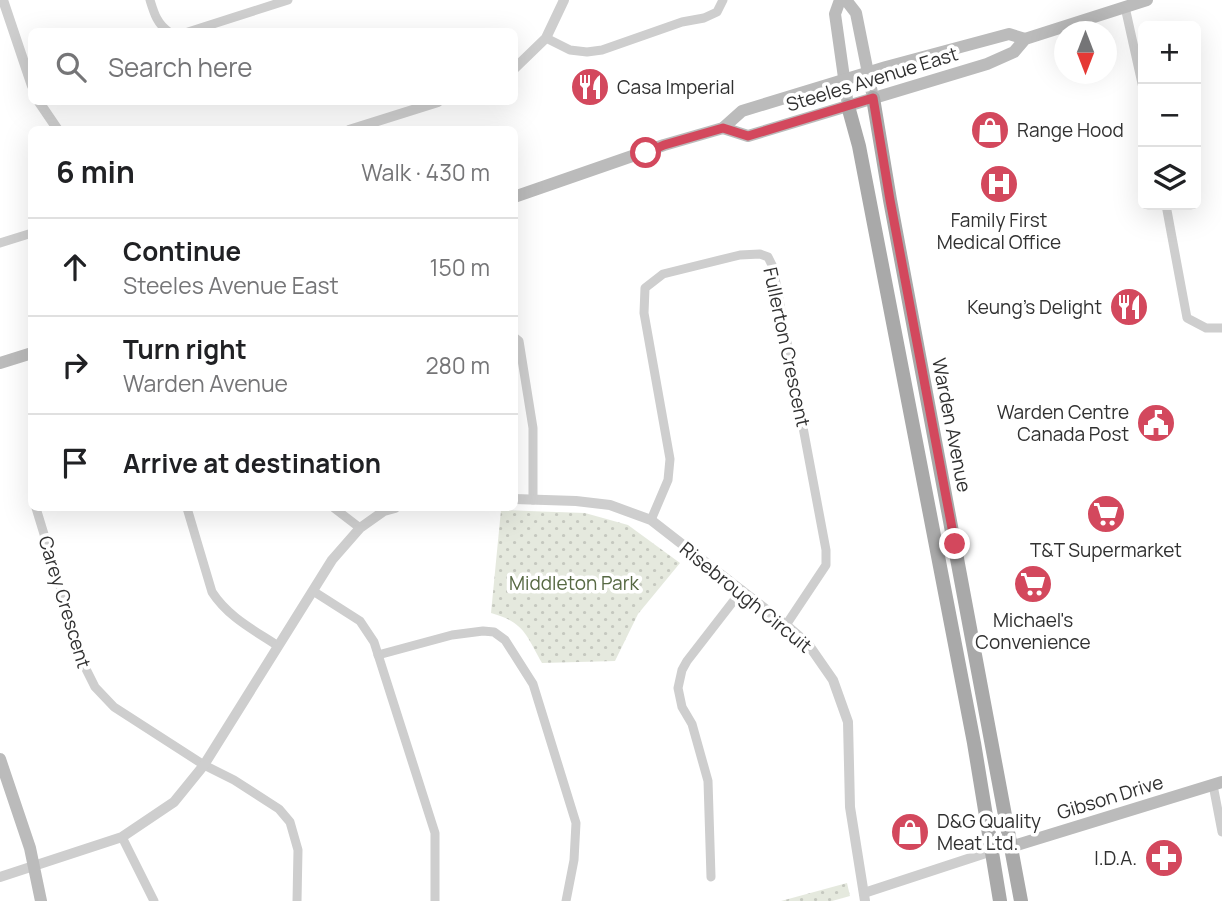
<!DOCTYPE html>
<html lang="en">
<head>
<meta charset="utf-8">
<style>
  :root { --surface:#fff; --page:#f6f6f6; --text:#202124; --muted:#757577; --line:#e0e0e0 }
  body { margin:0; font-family:Manrope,sans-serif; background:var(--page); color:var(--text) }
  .controls { position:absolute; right:21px; top:21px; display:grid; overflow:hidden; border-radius:10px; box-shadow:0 7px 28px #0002 }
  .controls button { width:63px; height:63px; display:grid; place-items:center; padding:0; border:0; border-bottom:2px solid var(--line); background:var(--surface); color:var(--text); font:35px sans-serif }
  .compass { position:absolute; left:1054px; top:21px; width:63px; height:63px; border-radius:50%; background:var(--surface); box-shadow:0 7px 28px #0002; rotate:180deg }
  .stop { position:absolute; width:21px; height:21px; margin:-16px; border:5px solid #d3485d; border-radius:50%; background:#fff }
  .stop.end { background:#d3485d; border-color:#fff; box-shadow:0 2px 7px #0008 }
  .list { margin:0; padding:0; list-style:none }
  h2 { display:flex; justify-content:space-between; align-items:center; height:91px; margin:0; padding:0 28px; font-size:30px }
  h2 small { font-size:23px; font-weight:400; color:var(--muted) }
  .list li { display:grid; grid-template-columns:46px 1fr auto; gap:21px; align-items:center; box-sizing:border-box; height:98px; padding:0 28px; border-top:2px solid var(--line) }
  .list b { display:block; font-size:26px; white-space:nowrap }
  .list p { margin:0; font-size:23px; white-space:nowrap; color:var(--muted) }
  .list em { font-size:23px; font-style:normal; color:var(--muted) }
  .icon { flex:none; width:38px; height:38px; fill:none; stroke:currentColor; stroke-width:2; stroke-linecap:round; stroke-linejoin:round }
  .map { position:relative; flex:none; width:1222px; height:901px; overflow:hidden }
  .search { position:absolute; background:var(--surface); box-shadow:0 7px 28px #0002; left:28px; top:28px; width:490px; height:77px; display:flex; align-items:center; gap:18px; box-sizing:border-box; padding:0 24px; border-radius:10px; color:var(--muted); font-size:26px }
  .panel { position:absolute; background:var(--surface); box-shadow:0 7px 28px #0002; left:28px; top:126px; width:490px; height:385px; border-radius:10px }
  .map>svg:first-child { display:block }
  .green { fill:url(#green-dots) }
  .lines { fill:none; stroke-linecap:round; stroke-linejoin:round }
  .minor { stroke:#cecece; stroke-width:9 }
  .tertiary { stroke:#cecece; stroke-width:10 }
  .secondary { stroke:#bbb; stroke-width:12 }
  .primary { stroke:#a9a9a9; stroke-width:14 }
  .route { stroke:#d3485d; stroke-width:9 }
  .labels { text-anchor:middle; stroke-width:7; stroke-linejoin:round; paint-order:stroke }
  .street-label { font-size:19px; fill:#313131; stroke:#fff }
  .poi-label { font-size:19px; fill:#313131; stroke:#fff; text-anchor:start }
  .park-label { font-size:19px; fill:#576943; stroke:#fff }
</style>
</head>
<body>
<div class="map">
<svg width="1222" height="901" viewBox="0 0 1222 901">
  <defs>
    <pattern id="green-dots" width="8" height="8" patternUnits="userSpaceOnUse" patternTransform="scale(1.75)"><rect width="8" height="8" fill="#e5e9de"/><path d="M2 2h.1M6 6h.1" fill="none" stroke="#c5c8bf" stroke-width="1.8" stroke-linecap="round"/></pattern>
  </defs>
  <rect width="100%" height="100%" fill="#fff"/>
  <g class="green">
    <path d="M501,510l84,3 43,12 52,38 -42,51 -23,47 -73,2c-16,-28 -18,-41 -51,-50z"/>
    <polygon points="847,883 850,896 832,901 781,901"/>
  </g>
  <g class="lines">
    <g class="minor">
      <path d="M150,0c4,13 7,24 19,32"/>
      <polyline points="1125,7 1143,88"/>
      <polyline points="188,32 288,0"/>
      <polyline points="546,38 570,50 587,52 602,50 682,22 704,18 717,12 723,0"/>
      <polyline points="1166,205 1187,318 1206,328 1222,328"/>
      <polyline points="0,243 32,233"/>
      <polyline points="514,337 519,341 533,428 533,500"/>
      <polyline points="36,508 84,665 95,687 114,707 204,765 234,780 279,809 290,822 298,850 297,901"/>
      <path d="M187,508l25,84c16,25 42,38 66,54"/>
      <polyline points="334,508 360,528"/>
      <polyline points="651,520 668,480 670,459 644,313 645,288 663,274 740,255 760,254 768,257 773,267 826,550 826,565 786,625"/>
      <polyline points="313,591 360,621 374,642 435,833 435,901"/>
      <polyline points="378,655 452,635 483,631 494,632 505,640 533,684 576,823 574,860 566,901"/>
      <polyline points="1213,785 1222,832"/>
      <polyline points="122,837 154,901"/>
      <polyline points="711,877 708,781 692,724 682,707 678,688 682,670 687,661 742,590"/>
    </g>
    <g class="tertiary">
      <polyline points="3,0 32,86"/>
      <polyline points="514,69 546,38 564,0"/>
      <polyline points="39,102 58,130"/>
      <polyline points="349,130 438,102"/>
      <polyline points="514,499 576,501 610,505 651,520 786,625 808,644 833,680 848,722 850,807 865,901"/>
      <polyline points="0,877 122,837 174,802 204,765 332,560 360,528 384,511 395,508"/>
      <polyline points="864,893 992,851"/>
    </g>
    <g class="secondary">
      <polyline points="840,0 835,14 848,106"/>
      <polyline points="846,0 856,13 873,98"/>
      <polyline points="723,128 748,136 987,64 1014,52 1025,39 1147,0"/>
      <polyline points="514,197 664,145 723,128 742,111 886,67 1009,34 1025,39"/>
      <polyline points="0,363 32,353"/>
      <polyline points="0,759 30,848 41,901"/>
      <polyline points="1010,847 1222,782"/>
    </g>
    <g class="primary">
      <polyline points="873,98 890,200 1021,901"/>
      <polyline points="848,106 859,146 974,743 1000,901"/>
    </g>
  </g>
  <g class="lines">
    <polyline class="route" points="646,153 664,145 723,128 748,136 873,98 890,200 955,544"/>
  </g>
  <defs>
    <symbol id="restaurant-disc" viewBox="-11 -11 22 22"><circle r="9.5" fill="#d3485d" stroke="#fff"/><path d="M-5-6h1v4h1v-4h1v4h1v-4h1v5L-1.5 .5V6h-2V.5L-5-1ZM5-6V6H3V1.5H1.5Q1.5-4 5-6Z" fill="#fff"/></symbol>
    <symbol id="shop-disc" viewBox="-11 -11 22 22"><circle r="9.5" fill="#d3485d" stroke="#fff"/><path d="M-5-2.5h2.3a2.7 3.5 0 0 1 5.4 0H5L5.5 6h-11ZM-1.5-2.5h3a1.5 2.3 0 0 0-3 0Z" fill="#fff"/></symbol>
    <symbol id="hospital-disc" viewBox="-11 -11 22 22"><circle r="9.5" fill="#d3485d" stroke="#fff"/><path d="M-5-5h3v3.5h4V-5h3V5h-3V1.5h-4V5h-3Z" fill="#fff"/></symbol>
    <symbol id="civic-disc" viewBox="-11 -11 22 22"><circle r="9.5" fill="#d3485d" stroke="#fff"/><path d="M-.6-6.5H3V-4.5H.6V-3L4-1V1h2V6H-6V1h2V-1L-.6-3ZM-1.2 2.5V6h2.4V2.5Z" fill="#fff"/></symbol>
    <symbol id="supermarket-disc" viewBox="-11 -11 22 22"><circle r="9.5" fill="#d3485d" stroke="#fff"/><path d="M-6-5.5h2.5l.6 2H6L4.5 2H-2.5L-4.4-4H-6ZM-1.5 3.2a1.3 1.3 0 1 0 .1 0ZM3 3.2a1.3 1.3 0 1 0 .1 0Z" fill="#fff"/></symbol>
    <symbol id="pharmacy-disc" viewBox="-11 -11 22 22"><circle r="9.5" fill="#d3485d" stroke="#fff"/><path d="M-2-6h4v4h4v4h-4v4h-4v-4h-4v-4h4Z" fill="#fff"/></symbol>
  </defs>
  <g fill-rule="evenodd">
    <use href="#restaurant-disc" x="568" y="65" width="44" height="44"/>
    <use href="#shop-disc" x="968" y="108" width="44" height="44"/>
    <use href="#hospital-disc" x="977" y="162" width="44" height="44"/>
    <use href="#restaurant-disc" x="1107" y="285" width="44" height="44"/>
    <use href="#civic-disc" x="1134" y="401" width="44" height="44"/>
    <use href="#supermarket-disc" x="1084" y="492" width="44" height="44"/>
    <use href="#supermarket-disc" x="1011" y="562" width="44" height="44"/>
    <use href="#shop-disc" x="888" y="810" width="44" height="44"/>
    <use href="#pharmacy-disc" x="1142" y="836" width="44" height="44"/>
  </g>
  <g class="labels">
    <g class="street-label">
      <text transform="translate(872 79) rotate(-17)" y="7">Steeles Avenue East</text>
      <text transform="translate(787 347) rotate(78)" y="7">Fullerton Crescent</text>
      <text transform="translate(952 425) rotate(79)" y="7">Warden Avenue</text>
      <text transform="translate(746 597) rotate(39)" y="7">Risebrough Circuit</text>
      <text transform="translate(65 602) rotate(73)" y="7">Carey Crescent</text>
      <text transform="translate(1110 797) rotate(-17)" y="7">Gibson Drive</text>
    </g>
    <g class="poi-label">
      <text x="617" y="94">Casa Imperial</text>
      <text x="1017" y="137">Range Hood</text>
      <text x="999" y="227" text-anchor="middle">Family First<tspan x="999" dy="22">Medical Office</tspan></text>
      <text x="1102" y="314" text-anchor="end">Keung's Delight</text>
      <text x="1129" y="419" text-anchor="end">Warden Centre<tspan x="1129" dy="22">Canada Post</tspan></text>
      <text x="1106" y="557" text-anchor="middle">T&amp;T Supermarket</text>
      <text x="1033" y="627" text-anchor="middle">Michael's<tspan x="1033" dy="22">Convenience</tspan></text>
      <text x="937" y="828">D&amp;G Quality<tspan x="937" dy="22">Meat Ltd.</tspan></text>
      <text x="1137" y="865" text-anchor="end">I.D.A.</text>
    </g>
    <g class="park-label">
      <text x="574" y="590">Middleton Park</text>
    </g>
  </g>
</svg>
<div class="controls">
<button>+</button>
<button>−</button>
<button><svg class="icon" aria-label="layers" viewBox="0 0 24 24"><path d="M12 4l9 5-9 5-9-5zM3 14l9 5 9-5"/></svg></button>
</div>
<svg class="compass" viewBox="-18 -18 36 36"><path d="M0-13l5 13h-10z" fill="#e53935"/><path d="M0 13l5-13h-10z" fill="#757577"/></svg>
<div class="stop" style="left:646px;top:153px"></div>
<div class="stop end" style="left:955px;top:544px"></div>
<div class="search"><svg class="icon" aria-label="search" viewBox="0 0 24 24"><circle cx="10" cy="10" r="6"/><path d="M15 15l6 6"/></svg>Search here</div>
<section class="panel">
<h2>6 min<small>Walk · 430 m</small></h2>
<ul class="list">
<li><svg class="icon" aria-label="ahead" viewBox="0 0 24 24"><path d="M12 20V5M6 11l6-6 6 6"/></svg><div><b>Continue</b><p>Steeles Avenue East</p></div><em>150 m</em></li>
<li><svg class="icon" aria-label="right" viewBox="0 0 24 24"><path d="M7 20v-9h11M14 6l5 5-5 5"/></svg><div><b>Turn right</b><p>Warden Avenue</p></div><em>280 m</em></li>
<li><svg class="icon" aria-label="arrive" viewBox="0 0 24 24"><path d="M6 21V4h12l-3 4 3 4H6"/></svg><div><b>Arrive at destination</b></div></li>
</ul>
</section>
</div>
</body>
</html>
